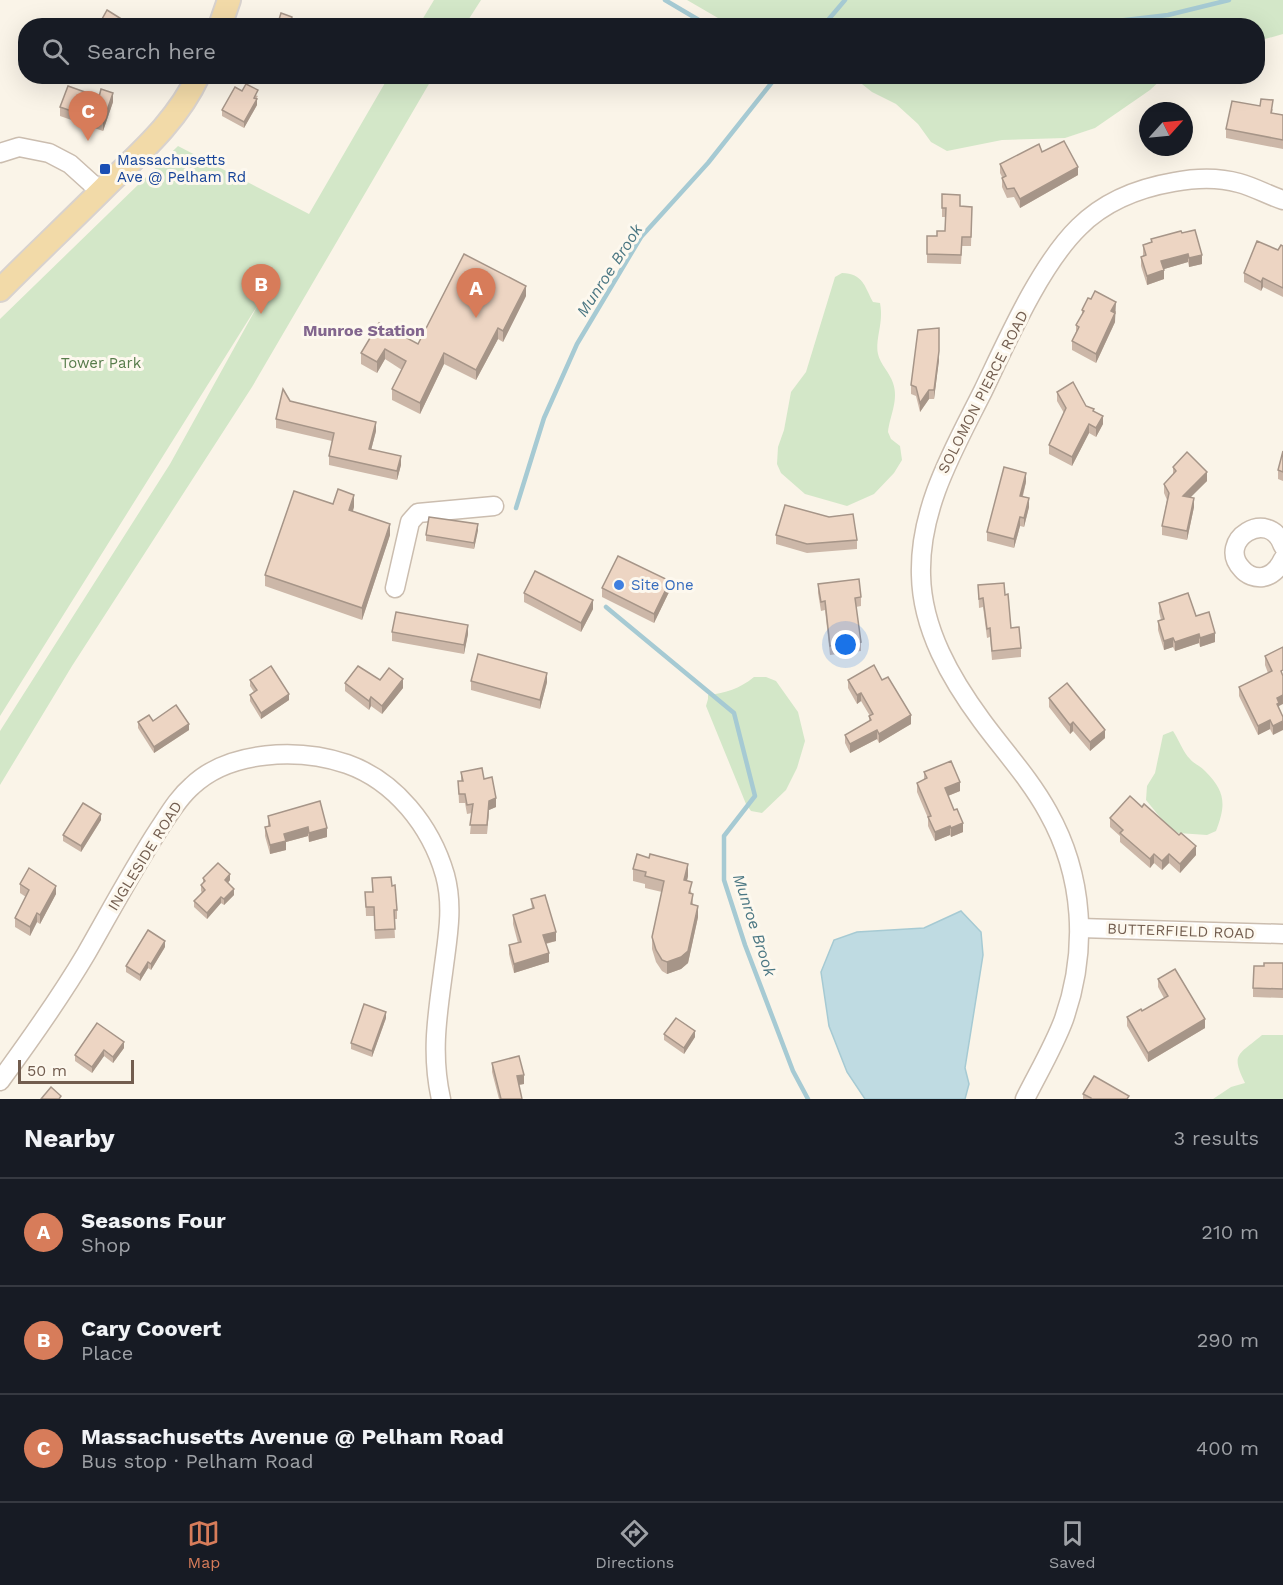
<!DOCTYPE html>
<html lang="en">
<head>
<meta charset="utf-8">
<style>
  :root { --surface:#171b24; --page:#242831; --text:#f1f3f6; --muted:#9ea1a6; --line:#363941; --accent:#d77c5a }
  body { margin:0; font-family:"Work Sans",sans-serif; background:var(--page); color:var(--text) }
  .compass { position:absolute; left:1139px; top:102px; width:54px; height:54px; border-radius:50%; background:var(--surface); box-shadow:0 6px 24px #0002; rotate:63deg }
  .scale { position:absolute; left:18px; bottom:15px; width:116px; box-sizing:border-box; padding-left:6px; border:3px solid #725d4f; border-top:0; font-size:16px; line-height:21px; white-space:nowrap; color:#725d4f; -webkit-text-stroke:4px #fdf8ee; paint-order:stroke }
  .you { position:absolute; left:846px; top:645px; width:21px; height:21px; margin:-15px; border:4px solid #fff; border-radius:50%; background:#1a73e8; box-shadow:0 0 0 9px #1a73e833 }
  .badge { display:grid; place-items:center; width:39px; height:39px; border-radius:50%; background:var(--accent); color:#fff; font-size:20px; font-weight:700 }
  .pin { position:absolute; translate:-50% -50px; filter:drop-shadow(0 2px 3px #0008) }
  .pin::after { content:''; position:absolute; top:32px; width:21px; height:18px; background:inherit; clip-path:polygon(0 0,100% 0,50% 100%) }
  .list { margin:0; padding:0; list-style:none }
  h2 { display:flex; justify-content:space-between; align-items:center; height:78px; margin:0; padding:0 24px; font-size:26px }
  h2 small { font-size:20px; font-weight:400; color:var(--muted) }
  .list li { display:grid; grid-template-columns:39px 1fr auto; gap:18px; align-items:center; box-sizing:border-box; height:108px; padding:0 24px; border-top:2px solid var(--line) }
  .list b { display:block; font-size:22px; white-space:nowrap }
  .list p { margin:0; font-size:20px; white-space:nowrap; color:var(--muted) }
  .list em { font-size:20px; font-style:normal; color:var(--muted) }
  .icon { flex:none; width:33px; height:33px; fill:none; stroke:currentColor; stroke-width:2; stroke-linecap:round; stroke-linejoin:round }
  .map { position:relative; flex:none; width:1283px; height:1099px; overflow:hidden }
  .search { position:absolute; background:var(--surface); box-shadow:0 6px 24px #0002; left:18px; right:18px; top:18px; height:66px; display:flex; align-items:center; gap:15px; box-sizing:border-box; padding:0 21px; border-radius:24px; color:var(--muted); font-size:22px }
  .sheet { height:402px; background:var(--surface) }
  nav { display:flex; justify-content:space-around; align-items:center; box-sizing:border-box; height:84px; border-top:2px solid var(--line); background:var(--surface); font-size:16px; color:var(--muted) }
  nav a { display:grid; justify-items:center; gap:3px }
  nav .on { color:var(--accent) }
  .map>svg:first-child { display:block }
  .green { fill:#d3e7c8 }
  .water { fill:#bfdbe2; stroke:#a6cad3; stroke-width:1.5 }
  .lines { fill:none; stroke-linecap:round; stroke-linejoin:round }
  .stream { stroke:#a6cad3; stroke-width:4.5 }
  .minor-casing { stroke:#cbbdaf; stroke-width:21 }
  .major-casing { stroke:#d8d2ce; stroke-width:26 }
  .minor { stroke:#fff; stroke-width:18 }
  .major { stroke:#f2daa8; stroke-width:22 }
  .wall { fill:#ccb7a8 }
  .shaded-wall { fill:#a69588 }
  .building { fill:#edd5c3; stroke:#a69588; stroke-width:1.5 }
  .transit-dot { fill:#1a4fb4; stroke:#fdf8ee; stroke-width:2 }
  .shop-dot { fill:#3f7fe0; stroke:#fdf8ee; stroke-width:2 }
  .labels { text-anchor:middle; stroke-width:6; stroke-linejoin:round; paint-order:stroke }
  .transit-label { font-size:15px; fill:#164399; stroke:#fdf8ee; text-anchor:start }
  .park-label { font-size:15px; fill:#577c4b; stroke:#fdf8ee }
  .street-label { font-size:15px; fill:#725d4f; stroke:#fdf8ee }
  .shop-label { font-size:15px; fill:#366cbe; stroke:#fdf8ee; text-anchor:start }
  .water-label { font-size:16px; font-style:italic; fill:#4b7783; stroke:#fdf8ee }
  .neighbourhood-label { font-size:16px; font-weight:bold; fill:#82668e; stroke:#fdf8ee }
</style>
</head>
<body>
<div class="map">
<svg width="1283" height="1099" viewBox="0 0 1283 1099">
  <rect width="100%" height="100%" fill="#faf4e8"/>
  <g class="green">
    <polygon points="434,0 481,0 465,25 419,25"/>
    <polygon points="687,0 1283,0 1283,34 1258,41 1258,26 730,25"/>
    <polygon points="389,76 433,77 252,387 72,666 0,785 0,731 170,464 259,303 0,716 0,319 178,146 309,214"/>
    <polygon points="853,77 1164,77 1150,90 1095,128 1065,138 1002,140 947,151 931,142 918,124 896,104 872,92"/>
    <path d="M842,273c21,1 22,12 31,29l7,1c4,20 -5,35 -2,51 2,10 12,19 15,29 6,17 -3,32 -5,49l3,7 9,7 2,14 -8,13 -20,21 -27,12 -42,-12 -24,-21 -4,-9 1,-17 6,-17 7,-38 15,-20 29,-95z"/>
    <path d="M754,677h12l10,4 22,31 7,29 -8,27 -11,22 -24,23 -11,-2 -5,-7 -40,-98 2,-7v-4c18,-2 31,-6 46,-18z"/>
    <path d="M1173,731c6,9 10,21 17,28 4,5 11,7 15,12 21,21 21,34 11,60l-9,4 -29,-2 -10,-6 -22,-27 1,-14 8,-13 8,-38z"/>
    <path d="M1262,1035h21v64h-70l18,-12 14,-4c-15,-30 -6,-28 17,-48z"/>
  </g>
  <polygon class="water" points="961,911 981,932 983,955 965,1068 969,1084 965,1099 865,1099 847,1072 829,1026 821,972 834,940 857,932 924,928"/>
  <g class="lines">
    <g class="stream">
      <polyline points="665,0 709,26"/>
      <polyline points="823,26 845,0"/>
      <polyline points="1074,26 1168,15 1229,0"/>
      <polyline points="516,508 544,418 577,344 641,237 708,163 777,76"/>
      <polyline points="606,607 734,713 755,796 724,836 724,880 745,945 793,1071 808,1099"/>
    </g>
    <defs>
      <g id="minor">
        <polyline points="0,153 19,147 49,153 70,164 101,192"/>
        <path d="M1283,546c-14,-40 -68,-5 -41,23 5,6 13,9 21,8 10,-2 16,-9 20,-18"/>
        <polyline points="395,588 410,522 418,513 494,506"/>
        <polyline points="1080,928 1283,934"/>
        <path d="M0,1081c30,-41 60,-83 86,-127 24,-42 47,-85 73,-125 10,-15 19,-31 33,-43 38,-36 107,-38 155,-22 48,17 84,62 98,111 9,33 2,65 -2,98 -6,44 -12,82 -2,126"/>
        <path d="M1025,1099c13,-26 29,-53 39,-80 24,-69 20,-143 -16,-207 -18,-33 -44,-61 -66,-91 -31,-42 -60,-92 -61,-146 -2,-67 33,-126 62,-184 24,-50 57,-126 96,-164 25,-25 60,-39 95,-45 21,-4 44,-5 65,1 15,4 29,12 44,17"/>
      </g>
      <g id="major">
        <polyline points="220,26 229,0"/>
        <path d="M0,290c35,-35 71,-69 106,-104 34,-33 72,-66 92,-110"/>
      </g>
    </defs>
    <use href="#minor" class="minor-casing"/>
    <use href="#major" class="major-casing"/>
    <use href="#minor" class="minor"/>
    <use href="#major" class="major"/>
  </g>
  <g class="wall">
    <polygon points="101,21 131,26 101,26"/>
    <polygon points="242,91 258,96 256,99 257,105 244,128 222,116 222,110"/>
    <polygon points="113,102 103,131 60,116 60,107"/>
    <polygon points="1273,109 1272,113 1283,115 1283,149 1226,138 1226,129"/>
    <polygon points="1042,152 1078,175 1020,208 1014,197 1007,198 1002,187 1002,177 1000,173 1000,164"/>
    <polygon points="942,194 960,206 972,207 971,246 962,246 961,264 927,263 927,236 937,236 945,231 946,217 942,217"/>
    <polygon points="1182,233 1202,264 1189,267 1188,262 1164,269 1164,279 1147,285 1141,266 1141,257 1143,256 1143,245 1151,242 1151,239"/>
    <polygon points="1283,246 1283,297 1263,287 1261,291 1244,282 1244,273"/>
    <polygon points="526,296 503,342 498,339 476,380 444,364 420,414 392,400 392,389 402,370 385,359 377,373 361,364 361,353 379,323 418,344"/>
    <polygon points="1082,310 1116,311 1115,314 1115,322 1096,363 1072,350 1072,341 1076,332 1076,325 1082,315"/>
    <polygon points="939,360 934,399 929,399 920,412 916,396 911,394 911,385"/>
    <polygon points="1057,392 1086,406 1094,412 1103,424 1096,437 1089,433 1072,466 1049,454 1049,445 1064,413 1057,401"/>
    <polygon points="290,401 376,431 371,450 401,465 397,480 329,465 329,456 332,441 276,428 276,419"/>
    <polygon points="1283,451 1283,481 1278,479 1278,470"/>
    <polygon points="1173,467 1207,481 1190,497 1194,507 1187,540 1162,535 1162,526 1167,500 1164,493 1164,484 1173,475"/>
    <polygon points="1026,482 1023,496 1029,507 1024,527 1020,526 1014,548 987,541 987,532"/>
    <polygon points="333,504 354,507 353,511 390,535 362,620 265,586 265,575"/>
    <polygon points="478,530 474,549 426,541 426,535"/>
    <polygon points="776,535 857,540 857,549 807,553 776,544"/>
    <polygon points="818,584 861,597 861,606 856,607 861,642 861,651 830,655 825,610 821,611 818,593"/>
    <polygon points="978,585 1005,595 1011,628 1021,648 1021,657 992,660 990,637 987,638 983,607 979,608"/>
    <polygon points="602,588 670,590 654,623 602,597"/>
    <polygon points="524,593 593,609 581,632 524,602"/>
    <polygon points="1159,603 1196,616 1215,642 1200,647 1199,643 1175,651 1173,647 1164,650 1158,630 1158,621 1161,620 1159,612"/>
    <polygon points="392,632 468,634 464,654 392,641"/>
    <polygon points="1283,647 1279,708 1273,735 1270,729 1258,735 1239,696 1239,687 1268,673 1265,665 1265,656"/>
    <polygon points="250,680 289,700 261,719 250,701 250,695 254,692 250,686"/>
    <polygon points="380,680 403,688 382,714 371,706 369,710 345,691 345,683"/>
    <polygon points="848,680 882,680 911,724 879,743 877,739 850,753 845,743 845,735 869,721 869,716 870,716 861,701 857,704 848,688"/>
    <polygon points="471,681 547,682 540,709 471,690"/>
    <polygon points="1049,698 1105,738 1090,751 1073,731 1070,734 1049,707"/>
    <polygon points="153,721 189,730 154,753 138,728 138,722"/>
    <polygon points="461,772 484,779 496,807 489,810 487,834 470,834 472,813 467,814 465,803 459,803 458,781 461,781"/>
    <polygon points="924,772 960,791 948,796 963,832 951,837 950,835 935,841 928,826 928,818 917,792 917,783 924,780"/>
    <polygon points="320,801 327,837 309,842 308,836 286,842 286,850 270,854 265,836 265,827 268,826 268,816"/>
    <polygon points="1110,818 1196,855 1180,873 1169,863 1162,870 1154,863 1150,868 1120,842 1120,836 1110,827"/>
    <polygon points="101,820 81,852 63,841 63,835"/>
    <polygon points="633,869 688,876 687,881 692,894 693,904 698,917 688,963 681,969 667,974 662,971 656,962 652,949 652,937 662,892 645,888 645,884 633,881"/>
    <polygon points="203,878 230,880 228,883 234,895 224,905 221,903 207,919 194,907 194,901 202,893 201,891 201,885 203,883"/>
    <polygon points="372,878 392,886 397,910 397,919 394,919 395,938 375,939 374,916 366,916 365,892 372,892"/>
    <polygon points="20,884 56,894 40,924 37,922 30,936 15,927 15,918 26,897 20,893"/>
    <polygon points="531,899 556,941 546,944 549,962 514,973 509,954 509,945 518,943 513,924 513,915 532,909"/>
    <polygon points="165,947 151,970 148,968 140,981 126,972 126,966"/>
    <polygon points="1283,963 1283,998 1253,997 1253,988 1264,966"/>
    <polygon points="1158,979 1205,1028 1148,1062 1127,1026 1127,1017 1142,1011 1164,998 1158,987"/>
    <polygon points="386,1018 372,1057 351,1049 351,1043"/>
    <polygon points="664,1034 695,1037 684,1054 664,1040"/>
    <polygon points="124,1048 113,1063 104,1056 92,1073 75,1061 75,1055"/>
    <polygon points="492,1063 524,1084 519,1085 522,1099 499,1099 492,1072"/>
    <polygon points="1083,1094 1129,1099 1083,1099"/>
  </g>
  <g class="shaded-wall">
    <polygon points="113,93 113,102 103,131 103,122"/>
    <polygon points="257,99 257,105 244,128 244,122"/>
    <polygon points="1078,167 1078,175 1020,208 1020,199"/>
    <polygon points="1188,254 1188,262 1161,270 1161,261"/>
    <polygon points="1202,255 1202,264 1189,267 1189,258"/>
    <polygon points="1164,270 1164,279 1147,285 1147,276"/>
    <polygon points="1263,278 1263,287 1261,291 1261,282"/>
    <polygon points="526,286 526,296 503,342 503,331"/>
    <polygon points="1116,302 1115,322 1096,363 1096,354 1111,311"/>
    <polygon points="498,328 498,339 476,380 476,370"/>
    <polygon points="385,349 385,359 377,373 377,362"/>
    <polygon points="939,351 939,360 934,399 934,390"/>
    <polygon points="444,353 444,364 420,414 420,403"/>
    <polygon points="929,390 929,399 920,412 920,403"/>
    <polygon points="1103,416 1103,424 1096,437 1096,428"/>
    <polygon points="376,422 376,431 369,458 369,449"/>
    <polygon points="1089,424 1089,433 1072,466 1072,457"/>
    <polygon points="401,456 401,465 397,480 397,471"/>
    <polygon points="1207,472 1207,481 1183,505 1183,496"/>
    <polygon points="1026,473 1026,482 1020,505 1020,496"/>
    <polygon points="354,495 354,507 349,521 349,510"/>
    <polygon points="1029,498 1029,507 1024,527 1024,518"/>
    <polygon points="1194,498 1194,507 1187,540 1187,531"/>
    <polygon points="1020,517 1020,526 1014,548 1014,539"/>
    <polygon points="390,524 390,535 362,620 362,608"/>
    <polygon points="478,524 478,530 474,549 474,543"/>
    <polygon points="670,581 670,590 654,623 654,614"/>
    <polygon points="593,600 593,609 581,632 581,623"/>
    <polygon points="468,625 468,634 464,654 464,645"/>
    <polygon points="1215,633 1215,642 1200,647 1200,638"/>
    <polygon points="1199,634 1199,643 1175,651 1175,642"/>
    <polygon points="1173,638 1173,647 1164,650 1164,641"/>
    <polygon points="547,673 547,682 540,709 540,700"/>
    <polygon points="403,679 403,688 382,714 382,706"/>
    <polygon points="861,693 861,701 857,704 857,695"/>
    <polygon points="289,694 289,700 261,719 261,713"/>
    <polygon points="1283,695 1283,704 1279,706 1279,712 1277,698"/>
    <polygon points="371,697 371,706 369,710 369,701"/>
    <polygon points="911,715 911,724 879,743 879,734"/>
    <polygon points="1270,720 1270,729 1258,735 1258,726"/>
    <polygon points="1283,721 1283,730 1273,735 1273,726"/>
    <polygon points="1073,722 1073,731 1070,734 1070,725"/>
    <polygon points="189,724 189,730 154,753 154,747"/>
    <polygon points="877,730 877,739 850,753 850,744"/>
    <polygon points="1105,730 1105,738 1090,751 1090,742"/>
    <polygon points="960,782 960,791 945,797 945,788"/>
    <polygon points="496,798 496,807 489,810 487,834 489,801"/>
    <polygon points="101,814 101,820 81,852 81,846"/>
    <polygon points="963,823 963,832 951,837 951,828"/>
    <polygon points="950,826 950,835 935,841 935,832"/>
    <polygon points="308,827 308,836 286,842 286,850 270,854 270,845 284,834"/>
    <polygon points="327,828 327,837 309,842 309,833"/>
    <polygon points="1196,846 1196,855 1180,873 1180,864"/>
    <polygon points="1154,854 1154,863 1150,868 1150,859"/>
    <polygon points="1169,854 1169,863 1162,870 1162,861"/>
    <polygon points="688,864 688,876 684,892 684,880"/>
    <polygon points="230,874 230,880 225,886 225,880"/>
    <polygon points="56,886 56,894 40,924 40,915"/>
    <polygon points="234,889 234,895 224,905 224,899"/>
    <polygon points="221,897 221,903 207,919 207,913"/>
    <polygon points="698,906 698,917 688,963 681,969 667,974 667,962"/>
    <polygon points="37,913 37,922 30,936 30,927"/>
    <polygon points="556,932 556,941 543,944 543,935"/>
    <polygon points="165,941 165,947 151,970 151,964"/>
    <polygon points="549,953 549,962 514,973 514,964"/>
    <polygon points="148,962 148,968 140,981 140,975"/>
    <polygon points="386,1012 386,1018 372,1057 372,1051"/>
    <polygon points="1205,1019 1205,1028 1148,1062 1148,1053"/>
    <polygon points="695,1031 695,1037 684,1054 684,1048"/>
    <polygon points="124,1042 124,1048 113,1063 113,1057"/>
    <polygon points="104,1050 104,1056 92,1073 92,1067"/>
    <polygon points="524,1075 524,1084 517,1085 517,1076"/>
  </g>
  <g class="building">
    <polygon points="107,10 131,25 131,26 106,26 106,24 101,21"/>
    <polygon points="281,13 292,17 290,26 277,26"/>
    <polygon points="246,84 258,90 254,98 257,99 244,122 222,110 235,87 242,91"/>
    <polygon points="68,86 99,97 101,89 113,93 103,122 60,107"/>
    <polygon points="1261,99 1273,100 1271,113 1283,115 1283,140 1226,129 1232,101 1260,106"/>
    <polygon points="1064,141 1078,167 1020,199 1014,188 1007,189 1002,178 1006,176 1000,164 1039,144 1042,152"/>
    <polygon points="942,194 960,195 960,206 972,207 971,237 962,237 961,255 927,254 927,236 937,236 937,231 945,231 946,208 942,208"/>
    <polygon points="1195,230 1202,255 1189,258 1188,254 1161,261 1164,270 1147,276 1141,257 1146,255 1143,245 1152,242 1151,239 1181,231 1182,233"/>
    <polygon points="1257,241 1278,250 1281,245 1283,246 1283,288 1263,278 1261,282 1244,273"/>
    <polygon points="464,254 526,286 503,331 498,328 476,370 444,353 420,403 392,389 406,361 385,349 377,362 361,353 379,323 418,344"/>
    <polygon points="1095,291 1116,302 1111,311 1115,313 1096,354 1072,341 1079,327 1076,325 1084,311 1082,310 1088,298 1091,299"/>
    <polygon points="939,328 939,351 934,390 929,390 920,403 916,387 911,385 918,330"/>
    <polygon points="1073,382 1086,406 1094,409 1093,411 1103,416 1096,428 1089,424 1072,457 1049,445 1066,408 1057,392"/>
    <polygon points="283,389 290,401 376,422 369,449 401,456 397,471 329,456 334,433 276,419"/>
    <polygon points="1283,451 1283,472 1278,470"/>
    <polygon points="1187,452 1207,472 1183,496 1194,498 1187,531 1162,526 1169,493 1164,484 1176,471 1173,467"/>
    <polygon points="1004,467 1026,473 1020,496 1029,498 1024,518 1020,517 1014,539 987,532"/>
    <polygon points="338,489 354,495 349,510 390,524 362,608 265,575 294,491 333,504"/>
    <polygon points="785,505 829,517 853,514 857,540 807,544 776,535"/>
    <polygon points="429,517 478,524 474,543 426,535"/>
    <polygon points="618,556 670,581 654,614 602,588"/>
    <polygon points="535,571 593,600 581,623 524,593"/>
    <polygon points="859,579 861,597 855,598 861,642 830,646 825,601 821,602 818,584"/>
    <polygon points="1004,583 1005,595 1008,594 1011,628 1019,627 1021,648 992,651 990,628 987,629 983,598 979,599 978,585"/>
    <polygon points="1188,593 1196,616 1209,612 1215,633 1200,638 1199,634 1175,642 1173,638 1164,641 1158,621 1164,619 1159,603"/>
    <polygon points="396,612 468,625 464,645 392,632"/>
    <polygon points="1283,647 1283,670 1281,671 1283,676 1283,695 1277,698 1279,703 1277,704 1283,717 1283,721 1273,726 1270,720 1258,726 1239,687 1272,671 1265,656"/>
    <polygon points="478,654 547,673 540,700 471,681"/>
    <polygon points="874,665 882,680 888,677 911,715 879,734 877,730 850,744 845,735 871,720 869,716 873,714 861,693 857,695 848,680"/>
    <polygon points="271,666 289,694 261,713 250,695 257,690 250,680"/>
    <polygon points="358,666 380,680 389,668 403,679 382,706 371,697 369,701 345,683"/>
    <polygon points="1067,683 1105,730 1090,742 1073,722 1070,725 1049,698"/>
    <polygon points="176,705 189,724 154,747 138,722 149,715 153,721"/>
    <polygon points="951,761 960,782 945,788 954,810 957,809 963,823 951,828 950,826 935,832 928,817 931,816 917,783 927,778 924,772"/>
    <polygon points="482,768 484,779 492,777 496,798 489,801 487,825 470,825 473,804 467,805 465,794 459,794 458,781 463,781 461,772"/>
    <polygon points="1130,796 1142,807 1144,804 1179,835 1181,833 1196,846 1180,864 1169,854 1162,861 1154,854 1150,859 1120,833 1123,830 1110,818"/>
    <polygon points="320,801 327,828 309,833 308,827 284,834 286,841 270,845 265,827 270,826 268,816"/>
    <polygon points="83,803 101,814 81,846 63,835"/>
    <polygon points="637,854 649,858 650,854 688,864 684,880 692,882 689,893 693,894 691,904 698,906 688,951 681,957 667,962 662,960 656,950 652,937 664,881 645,876 646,872 633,869"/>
    <polygon points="218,863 230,874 225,880 234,889 224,899 221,897 207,913 194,901 205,890 201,885 205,881 203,878"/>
    <polygon points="29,868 56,886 40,915 37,913 30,927 15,918 29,890 20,884"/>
    <polygon points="391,877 392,886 395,885 397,910 394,910 395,929 375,930 374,907 366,907 365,892 373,892 372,878"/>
    <polygon points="545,895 556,932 543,935 549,953 514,964 509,945 521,942 513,915 534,908 531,899"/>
    <polygon points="148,930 165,941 151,964 148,962 140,975 126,966"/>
    <polygon points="1264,963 1283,963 1283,989 1253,988 1254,966 1264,966"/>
    <polygon points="1175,969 1205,1019 1148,1053 1127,1017 1141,1009 1142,1011 1168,996 1158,979"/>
    <polygon points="364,1004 386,1012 372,1051 351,1043"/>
    <polygon points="676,1018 695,1031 684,1048 664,1034"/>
    <polygon points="97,1023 124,1042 113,1057 104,1050 92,1067 75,1055"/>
    <polygon points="519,1056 524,1075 517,1076 522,1099 501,1099 492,1063"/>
    <polygon points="1094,1076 1129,1096 1127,1099 1091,1099 1091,1098 1083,1094"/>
    <polygon points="51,1087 61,1096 59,1099 41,1099"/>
  </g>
  <rect class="transit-dot" x="99" y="163" width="12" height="12" rx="3"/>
  <circle class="shop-dot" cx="619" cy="585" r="6"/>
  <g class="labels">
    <g class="transit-label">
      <text x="117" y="165">Massachusetts<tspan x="117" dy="17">Ave @ Pelham Rd</tspan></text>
    </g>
    <g class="park-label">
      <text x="101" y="368">Tower Park</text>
    </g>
    <g class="street-label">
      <text transform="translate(983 392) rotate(-63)" y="5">SOLOMON PIERCE ROAD</text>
      <text transform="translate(145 856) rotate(-58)" y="5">INGLESIDE ROAD</text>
      <text transform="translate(1181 931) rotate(2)" y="5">BUTTERFIELD ROAD</text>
    </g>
    <g class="shop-label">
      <text x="631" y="590">Site One</text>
    </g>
    <g class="water-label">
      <text transform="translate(609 270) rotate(-57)" y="6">Munroe Brook</text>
      <text transform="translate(755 925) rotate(72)" y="6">Munroe Brook</text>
    </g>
    <g class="neighbourhood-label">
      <text x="364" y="336">Munroe Station</text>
    </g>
  </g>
</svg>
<svg class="compass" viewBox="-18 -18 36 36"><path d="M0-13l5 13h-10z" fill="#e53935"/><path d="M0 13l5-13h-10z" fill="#9ea1a6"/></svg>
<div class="scale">50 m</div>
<div class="you"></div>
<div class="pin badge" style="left:476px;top:318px">A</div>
<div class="pin badge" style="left:261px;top:314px">B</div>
<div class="pin badge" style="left:88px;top:141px">C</div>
<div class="search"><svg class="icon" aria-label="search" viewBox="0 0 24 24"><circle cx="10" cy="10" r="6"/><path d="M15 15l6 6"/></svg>Search here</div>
</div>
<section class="sheet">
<h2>Nearby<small>3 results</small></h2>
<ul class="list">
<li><span class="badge">A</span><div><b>Seasons Four</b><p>Shop</p></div><em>210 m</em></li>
<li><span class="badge">B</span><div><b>Cary Coovert</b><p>Place</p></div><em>290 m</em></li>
<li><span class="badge">C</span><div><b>Massachusetts Avenue @ Pelham Road</b><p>Bus stop · Pelham Road</p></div><em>400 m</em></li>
</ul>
</section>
<nav>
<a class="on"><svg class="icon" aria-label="map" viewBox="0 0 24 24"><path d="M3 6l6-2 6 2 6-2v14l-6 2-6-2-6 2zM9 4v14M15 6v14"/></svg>Map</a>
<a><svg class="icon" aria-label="directions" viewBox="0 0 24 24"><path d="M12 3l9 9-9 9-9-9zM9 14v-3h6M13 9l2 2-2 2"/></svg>Directions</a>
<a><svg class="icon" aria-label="saved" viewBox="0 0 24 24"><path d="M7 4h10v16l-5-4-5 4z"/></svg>Saved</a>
</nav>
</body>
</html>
